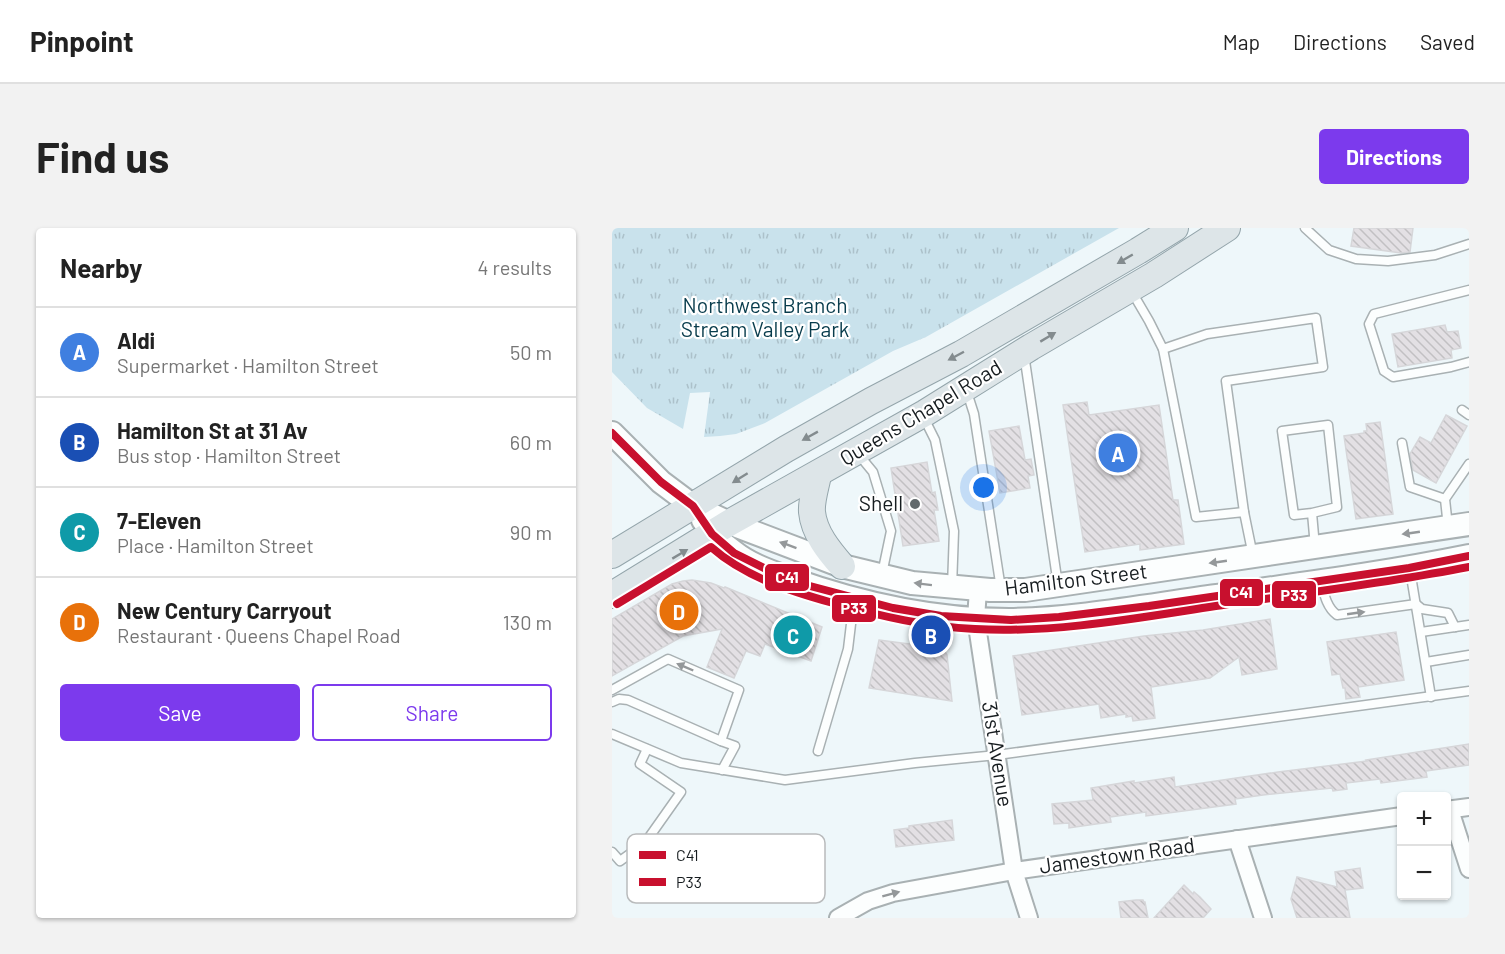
<!DOCTYPE html>
<html lang="en">
<head>
<meta charset="utf-8">
<style>
  :root { --surface:#fff; --page:#f2f2f2; --text:#222; --muted:#767676; --line:#e0e0e0; --accent:#7c3aed }
  body { margin:0; font-family:Barlow,sans-serif; background:var(--page); color:var(--text) }
  .controls { position:absolute; right:18px; bottom:18px; display:grid; overflow:hidden; border-radius:6px; box-shadow:0 2px 4px #0004 }
  .controls button { width:54px; height:54px; display:grid; place-items:center; padding:0; border:0; border-bottom:2px solid var(--line); background:var(--surface); color:var(--text); font:30px sans-serif }
  .you { position:absolute; left:372px; top:260px; width:21px; height:21px; margin:-15px; border:4px solid #fff; border-radius:50%; background:#1a73e8; box-shadow:0 0 0 9px #1a73e833 }
  .badge { display:grid; place-items:center; width:39px; height:39px; border-radius:50%; background:var(--accent); color:#fff; font-size:20px; font-weight:700 }
  .pin { position:absolute; translate:-50% -50%; border:3px solid #fff; box-shadow:0 2px 6px #0006 }
  .list { margin:0; padding:0; list-style:none }
  h2 { display:flex; justify-content:space-between; align-items:center; height:78px; margin:0; padding:0 24px; font-size:26px }
  h2 small { font-size:20px; font-weight:400; color:var(--muted) }
  .list li { display:grid; grid-template-columns:39px 1fr auto; gap:18px; align-items:center; box-sizing:border-box; height:90px; padding:0 24px; border-top:2px solid var(--line) }
  .list b { display:block; font-size:22px; white-space:nowrap }
  .list p { margin:0; font-size:20px; white-space:nowrap; color:var(--muted) }
  .list em { font-size:20px; font-style:normal; color:var(--muted) }
  .actions { display:flex; gap:12px; padding:18px 24px }
  .actions a { flex:1; padding:14px 0; border:2px solid var(--accent); border-radius:6px; text-align:center; font-size:21px; color:var(--accent) }
  .actions .main { background:var(--accent); color:#fff }
  .map { position:relative; flex:none; width:857px; height:690px; overflow:hidden; border-radius:6px }
  header { display:flex; align-items:center; gap:36px; box-sizing:border-box; height:84px; padding:0 30px; background:var(--surface); border-bottom:2px solid var(--line) }
  header strong { font-size:28px }
  nav { display:flex; gap:33px; margin-inline-start:auto; font-size:21px }
  .intro { display:flex; align-items:center; justify-content:space-between; box-sizing:border-box; height:144px; padding:0 36px }
  h1 { margin:0; font-size:42px }
  .button { padding:15px 27px; border-radius:6px; background:var(--accent); color:#fff; font-size:21px; font-weight:700 }
  main { display:flex; gap:36px; padding:0 36px }
  aside { flex:1; background:var(--surface); border-radius:6px; box-shadow:0 2px 4px #0004 }
  .map>svg:first-child { display:block }
  .park { fill:url(#park-tufts) }
  .building { fill:url(#building-back-hatch); stroke:#d6d6d9; stroke-width:1.5 }
  .lines { fill:none; stroke-linecap:round; stroke-linejoin:round }
  .service-casing { stroke:#a9b1b3; stroke-width:11 }
  .minor-casing { stroke:#a9b1b3; stroke-width:20 }
  .secondary-casing { stroke:#a9b1b3; stroke-width:26 }
  .primary-casing { stroke:#94a5ab; stroke-width:28 }
  .service { stroke:#fcfefe; stroke-width:8 }
  .minor { stroke:#fcfefe; stroke-width:16 }
  .secondary { stroke:#fcfefe; stroke-width:22 }
  .primary { stroke:#dde5e8; stroke-width:26 }
  .bus-1-casing { stroke:#fff; stroke-width:12 }
  .bus-2-casing { stroke:#fff; stroke-width:12 }
  .bus-1 { stroke:#c8102e; stroke-width:8 }
  .bus-2 { stroke:#c8102e; stroke-width:8 }
  .oneway { fill:#838b8e }
  .oneway2 { fill:#94989a }
  .poi-dot { fill:#62696c; stroke:#fff; stroke-width:2 }
  .labels { text-anchor:middle; stroke-width:4.5; stroke-linejoin:round; paint-order:stroke }
  .park-label { font-size:21px; fill:#083c4c; stroke:#fff }
  .street-label { font-size:21px; fill:#161c1f; stroke:#fff }
  .poi-label { font-size:21px; fill:#161c1f; stroke:#fff; text-anchor:end }
  .key { fill:#fff; stroke:#b9bbbc; stroke-width:1.5 }
  .key-label { font-size:16px; fill:#161c1f }
  .line-badge { stroke:#fff; stroke-width:2 }
  .badge-label { font-size:16px; text-anchor:middle; font-weight:bold; fill:#fff }
</style>
</head>
<body>
<header>
<strong>Pinpoint</strong>
<nav><a>Map</a><a>Directions</a><a>Saved</a></nav>
</header>
<div class="intro"><h1>Find us</h1><a class="button">Directions</a></div>
<main>
<aside>
<h2>Nearby<small>4 results</small></h2>
<ul class="list">
<li><span class="badge" style="background:#3f7fe0">A</span><div><b>Aldi</b><p>Supermarket · Hamilton Street</p></div><em>50 m</em></li>
<li><span class="badge" style="background:#1a4fb4">B</span><div><b>Hamilton St at 31 Av</b><p>Bus stop · Hamilton Street</p></div><em>60 m</em></li>
<li><span class="badge" style="background:#0f9aa8">C</span><div><b>7-Eleven</b><p>Place · Hamilton Street</p></div><em>90 m</em></li>
<li><span class="badge" style="background:#e8710a">D</span><div><b>New Century Carryout</b><p>Restaurant · Queens Chapel Road</p></div><em>130 m</em></li>
</ul>
<div class="actions"><a class="main">Save</a><a>Share</a></div>
</aside>
<div class="map">
<svg width="857" height="690" viewBox="0 0 857 690">
  <defs>
    <pattern id="park-tufts" width="24" height="20" patternUnits="userSpaceOnUse" patternTransform="scale(1.5)"><rect width="24" height="20" fill="#c9e2ec"/><path d="M3 7l-1-3M5 7V3M7 7l1-3M15 17l-1-3M17 17v-4M19 17l1-3" fill="none" stroke="#acc1ca"/></pattern>
    <pattern id="building-back-hatch" width="6" height="6" patternUnits="userSpaceOnUse" patternTransform="scale(1.5)"><rect width="6" height="6" fill="#e3e0e4"/><path d="M-1 5l2 2M0 0l6 6M5-1l2 2" fill="none" stroke="#c2c0c3"/></pattern>
  </defs>
  <rect width="100%" height="100%" fill="#eef7fa"/>
  <polygon class="park" points="0,0 507,0 314,109 281,123 153,195 124,206 108,208 92,209 98,164 78,165 71,201 35,180 0,144"/>
  <g class="building">
    <polygon points="742,0 801,0 798,24 789,25 739,18"/>
    <polygon points="833,97 835,104 846,103 849,120 839,122 840,130 786,139 780,106"/>
    <polygon points="475,174 477,187 547,177 561,272 566,272 572,316 528,322 528,316 473,324 451,177"/>
    <polygon points="834,187 855,198 824,255 801,242 798,226 808,209 819,215"/>
    <polygon points="768,194 781,286 744,291 732,208 752,205 752,203 755,203 754,196"/>
    <polygon points="407,198 413,232 419,231 422,247 416,248 418,260 388,265 377,203"/>
    <polygon points="315,234 320,265 323,264 326,282 322,282 327,313 291,318 279,240"/>
    <polygon points="80,352 99,355 112,360 113,359 210,399 199,433 153,416 148,428 134,423 122,450 95,439 110,401 71,408 0,448 0,391 60,356 71,353"/>
    <polygon points="658,391 665,441 630,447 627,429 598,450 539,459 543,490 521,493 520,488 514,489 514,486 489,490 487,476 410,487 401,428 532,408 591,402"/>
    <polygon points="784,404 792,452 746,459 748,469 734,471 733,460 731,460 728,446 720,447 715,414"/>
    <polygon points="267,412 328,420 332,422 335,427 340,473 257,460"/>
    <polygon points="857,516 857,537 814,543 815,549 769,555 768,551 734,555 735,561 721,563 720,560 651,567 623,571 624,576 534,588 534,584 498,589 499,594 484,596 457,600 457,595 442,596 440,576 481,572 479,560 522,553 522,555 562,549 563,559 666,544 755,533 754,532"/>
    <polygon points="340,592 342,612 284,619 282,602 297,600 297,598"/>
    <polygon points="748,640 751,660 733,662 738,690 685,690 679,671 685,649 725,659 723,644"/>
    <polygon points="572,657 581,666 582,664 588,669 599,681 591,690 542,690"/>
    <polygon points="524,672 531,672 532,674 533,674 536,690 509,690 507,674"/>
  </g>
  <g class="lines">
    <defs>
      <g id="service">
        <polyline points="693,0 717,22 744,31 776,33 823,27 857,16"/>
        <polyline points="857,62 762,86 757,96 772,143 781,149 839,139 857,134"/>
        <polyline points="520,64 537,93 551,121 584,289 632,284 641,328"/>
        <polyline points="551,121 595,106 704,90 711,139 614,153 632,284"/>
        <polyline points="412,126 446,357"/>
        <polyline points="354,161 362,186 389,361"/>
        <polyline points="850,182 857,187"/>
        <polyline points="312,190 323,212 342,303 340,359"/>
        <polyline points="790,215 798,259 833,271"/>
        <polyline points="247,227 261,244 279,303 270,346"/>
        <polyline points="700,285 682,287 670,203 716,197 725,279 700,285 703,319"/>
        <polyline points="836,299 833,271 857,236"/>
        <polyline points="798,342 819,469"/>
        <path d="M709,353c3,12 5,26 16,34l79,-11 6,5 26,4 7,14"/>
        <polyline points="809,404 857,397"/>
        <polyline points="814,434 857,427"/>
        <polyline points="0,462 56,431 127,462 109,513 123,518 110,542"/>
        <polyline points="0,474 7,471 16,472 109,513"/>
        <polyline points="0,506 69,535 173,552 303,535 385,527 857,463"/>
        <polyline points="206,523 236,421 242,371"/>
        <polyline points="0,624 8,633 33,615 69,564 28,536 35,521"/>
      </g>
      <g id="minor">
        <polyline points="366,361 364,391 402,643 417,690"/>
        <polyline points="834,582 857,579"/>
        <polyline points="838,582 857,641"/>
        <polyline points="625,611 651,690"/>
        <polyline points="226,690 256,673 281,665 402,643 790,588"/>
      </g>
      <g id="secondary">
        <polyline points="0,205 49,254 81,278 117,295 230,338 300,355 378,362 413,362 857,296"/>
        <path d="M91,292c8,12 18,23 31,32 16,13 38,20 57,27 70,25 145,41 218,41 68,-1 141,-15 208,-24 84,-12 169,-23 252,-40"/>
      </g>
      <g id="primary">
        <path d="M206,247c-2,11 -7,26 -6,37 2,21 17,39 30,54"/>
        <polyline points="0,327 174,221 259,173 349,126 526,23 563,0"/>
        <polyline points="0,367 117,295 313,185 419,119 542,47 615,0"/>
      </g>
    </defs>
    <use href="#service" class="service-casing"/>
    <use href="#minor" class="minor-casing"/>
    <use href="#secondary" class="secondary-casing"/>
    <use href="#primary" class="primary-casing"/>
    <use href="#service" class="service"/>
    <use href="#minor" class="minor"/>
    <use href="#secondary" class="secondary"/>
    <use href="#primary" class="primary"/>
    <defs>
      <polyline id="bus-1" points="0,205 49,254 81,278 100,306 122,325 160,344 198,358 281,380 329,388 399,392 447,389 537,378 797,340 857,328"/>
      <path id="bus-2" d="M5,376l94,-57c34,30 79,44 122,56 47,13 94,24 142,26 85,5 178,-14 261,-26 78,-11 156,-21 233,-36"/>
    </defs>
    <use href="#bus-1" class="bus-1-casing"/>
    <use href="#bus-2" class="bus-2-casing"/>
    <use href="#bus-1" class="bus-1"/>
    <use href="#bus-2" class="bus-2"/>
  </g>
  <defs><path id="oneway-solid" d="M-6-.8H1V-3.2L6.5 0L1 3.2V.8H-6Z" transform="scale(1.5)"/></defs>
  <g class="oneway">
    <use href="#oneway-solid" transform="translate(513 31) rotate(150)"/>
    <use href="#oneway-solid" transform="translate(436 109) rotate(-31)"/>
    <use href="#oneway-solid" transform="translate(344 128) rotate(152)"/>
    <use href="#oneway-solid" transform="translate(198 208) rotate(151)"/>
    <use href="#oneway-solid" transform="translate(128 250) rotate(148)"/>
    <use href="#oneway-solid" transform="translate(68 326) rotate(-31)"/>
  </g>
  <g class="oneway2">
    <use href="#oneway-solid" transform="translate(799 305) rotate(172)"/>
    <use href="#oneway-solid" transform="translate(176 317) rotate(-160)"/>
    <use href="#oneway-solid" transform="translate(606 334) rotate(172)"/>
    <use href="#oneway-solid" transform="translate(311 356) rotate(-173)"/>
    <use href="#oneway-solid" transform="translate(744 385) rotate(-8)"/>
    <use href="#oneway-solid" transform="translate(73 439) rotate(-157)"/>
    <use href="#oneway-solid" transform="translate(279 666) rotate(-15)"/>
  </g>
  <circle class="poi-dot" cx="303" cy="276" r="6"/>
  <g class="labels">
    <g class="park-label">
      <text x="153" y="85">Northwest Branch<tspan x="153" dy="24">Stream Valley Park</tspan></text>
    </g>
    <g class="street-label">
      <text transform="translate(309 185) rotate(-31)" y="7">Queens Chapel Road</text>
      <text transform="translate(464 352) rotate(-7)" y="7">Hamilton Street</text>
      <text transform="translate(385 526) rotate(81)" y="7">31st Avenue</text>
      <text transform="translate(505 628) rotate(-8)" y="7">Jamestown Road</text>
    </g>
    <g class="poi-label">
      <text x="291" y="283">Shell</text>
    </g>
  </g>
  <rect x="15" y="606" width="198" height="69" rx="9" class="key"/>
  <rect x="27" y="623" width="27" height="8" fill="#c8102e"/>
  <rect x="27" y="650" width="27" height="8" fill="#c8102e"/>
  <g class="key-label">
    <text x="64" y="633">C41</text>
    <text x="64" y="660">P33</text>
  </g>
  <g class="line-badge">
    <rect x="152" y="335" width="46" height="29" rx="6" fill="#c8102e"/>
    <rect x="607" y="350" width="45" height="29" rx="6" fill="#c8102e"/>
    <rect x="659" y="352" width="46" height="29" rx="6" fill="#c8102e"/>
    <rect x="219" y="366" width="46" height="29" rx="6" fill="#c8102e"/>
  </g>
  <g class="badge-label">
    <text x="175" y="355">C41</text>
    <text x="629" y="370">C41</text>
    <text x="682" y="373">P33</text>
    <text x="242" y="386">P33</text>
  </g>
</svg>
<div class="controls">
<button>+</button>
<button>−</button>
</div>
<div class="you"></div>
<div class="pin badge" style="left:506px;top:225px;background:#3f7fe0">A</div>
<div class="pin badge" style="left:319px;top:407px;background:#1a4fb4">B</div>
<div class="pin badge" style="left:181px;top:407px;background:#0f9aa8">C</div>
<div class="pin badge" style="left:67px;top:383px;background:#e8710a">D</div>
</div>
</main>
</body>
</html>
